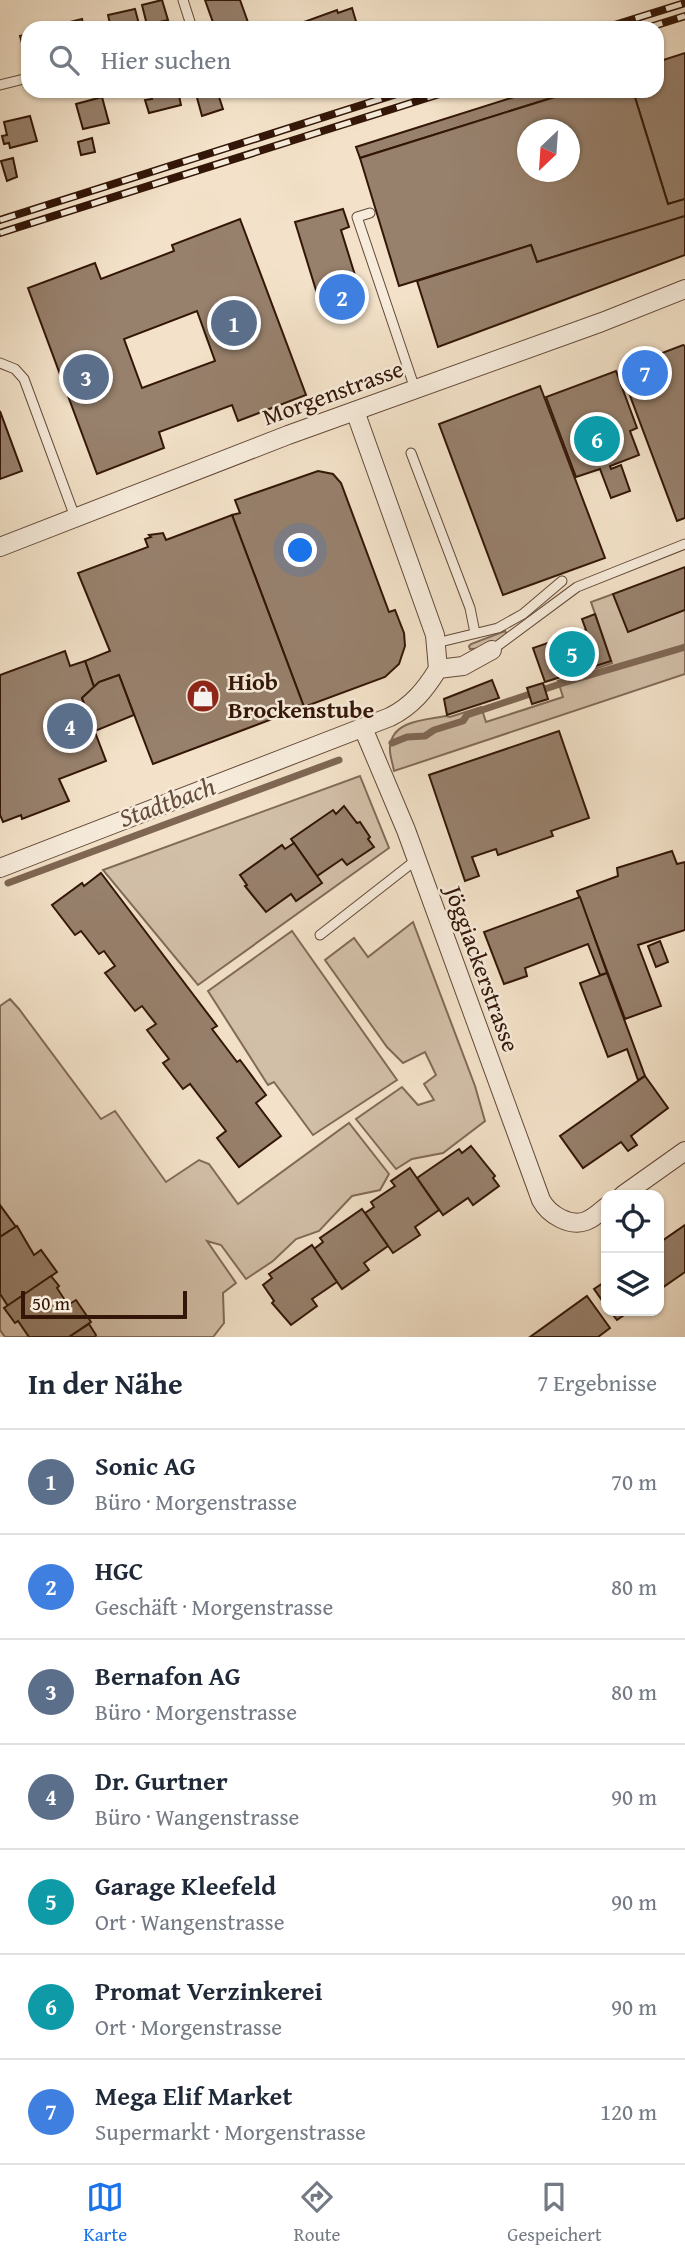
<!DOCTYPE html>
<html lang="de">
<head>
<meta charset="utf-8">
<style>
  :root { --surface:#fff; --page:#f2f2f3; --text:#1f2937; --muted:#747a83; --line:#e0e1e3; --accent:#1a73e8 }
  body { margin:0; font-family:"Gentium Book Plus",serif; background:var(--page); color:var(--text) }
  .controls { position:absolute; right:21px; bottom:21px; display:grid; overflow:hidden; border-radius:14px; box-shadow:0 2px 5px #0004 }
  .controls button { width:63px; height:63px; display:grid; place-items:center; padding:0; border:0; border-bottom:2px solid var(--line); background:var(--surface); color:var(--text); font:35px sans-serif }
  .compass { position:absolute; left:517px; top:119px; width:63px; height:63px; border-radius:50%; background:var(--surface); box-shadow:0 2px 5px #0004; rotate:205deg }
  .scale { position:absolute; left:21px; bottom:18px; width:166px; box-sizing:border-box; padding-left:7px; border:4px solid #331607; border-top:0; font-size:19px; line-height:24px; white-space:nowrap; color:#331607; -webkit-text-stroke:5px #f7ecdc; paint-order:stroke }
  .you { position:absolute; left:301px; top:551px; width:24px; height:24px; margin:-18px; border:5px solid #fff; border-radius:50%; background:#1a73e8; box-shadow:0 0 0 10px #1a73e833 }
  .badge { display:grid; place-items:center; width:46px; height:46px; border-radius:50%; background:var(--accent); color:#fff; font-size:23px; font-weight:700 }
  .pin { position:absolute; translate:-50% -50%; border:4px solid #fff; box-shadow:0 2px 7px #0006 }
  .list { margin:0; padding:0; list-style:none }
  h2 { display:flex; justify-content:space-between; align-items:center; height:91px; margin:0; padding:0 28px; font-size:30px }
  h2 small { font-size:23px; font-weight:400; color:var(--muted) }
  .list li { display:grid; grid-template-columns:46px 1fr auto; gap:21px; align-items:center; box-sizing:border-box; height:105px; padding:0 28px; border-top:2px solid var(--line) }
  .list b { display:block; font-size:26px; white-space:nowrap }
  .list p { margin:0; font-size:23px; white-space:nowrap; color:var(--muted) }
  .list em { font-size:23px; font-style:normal; color:var(--muted) }
  .icon { flex:none; width:38px; height:38px; fill:none; stroke:currentColor; stroke-width:2; stroke-linecap:round; stroke-linejoin:round }
  .map { position:relative; flex:none; width:685px; height:1337px; overflow:hidden }
  .search { position:absolute; background:var(--surface); box-shadow:0 2px 5px #0004; left:21px; right:21px; top:21px; height:77px; display:flex; align-items:center; gap:18px; box-sizing:border-box; padding:0 24px; border-radius:21px; color:var(--muted); font-size:26px }
  .sheet { height:826px; background:var(--surface) }
  nav { display:flex; justify-content:space-around; align-items:center; box-sizing:border-box; height:98px; border-top:2px solid var(--line); background:var(--surface); font-size:19px; color:var(--muted) }
  nav a { display:grid; justify-items:center; gap:4px }
  nav .on { color:var(--accent) }
  .map>svg:first-child { display:block }
  .green { fill:#d2bfa8; stroke:#826a58; stroke-width:2 }
  .lines { fill:none; stroke-linecap:round; stroke-linejoin:round }
  .stream { stroke:#7f6754; stroke-width:7 }
  .building { fill:#97806c; stroke:#331607; stroke-width:2; fill-rule:evenodd }
  .lane-casing { stroke:#634938; stroke-width:11 }
  .street-casing { stroke:#634938; stroke-width:20 }
  .lane { stroke:#f7ecdc; stroke-width:9 }
  .street { stroke:#f7ecdc; stroke-width:18 }
  .rail-casing { stroke:#331607; stroke-width:8 }
  .rail { stroke:#f7ecdc; stroke-width:5; stroke-dasharray:16; stroke-linecap:butt }
  .labels { text-anchor:middle; stroke-width:5; stroke-linejoin:round; paint-order:stroke }
  .street-label { font-size:24px; fill:#331607; stroke:#f7ecdc }
  .poi-label { font-size:24px; font-weight:bold; fill:#331607; stroke:#f7ecdc; text-anchor:start }
  .water-label { font-size:26px; font-style:italic; fill:#664c3a; stroke:#f7ecdc }
</style>
</head>
<body>
<div class="map">
<svg width="685" height="1337" viewBox="0 0 685 1337">
  <rect width="100%" height="100%" fill="#f3e2c9"/>
  <filter id="stains"><feTurbulence type="fractalNoise" baseFrequency=".00286" numOctaves="4"/><feColorMatrix values="0 0 0 0 .2 0 0 0 0 .09 0 0 0 0 .02 0 0 0 .5 -.17"/></filter>
  <radialGradient id="worn" r=".72"><stop offset=".6" stop-color="#630" stop-opacity="0"/><stop offset="1" stop-color="#630" stop-opacity=".3"/></radialGradient>
  <g class="green">
    <path d="M613,594l72,16v64l-291,97c-1,-7 -5,-17 -4,-24 2,-27 36,-27 56,-31l4,1 31,-10 5,15 77,-25 -5,-16 54,-18 -21,-61z"/>
    <polygon points="505,631 507,634 488,648 470,649 469,646 471,644"/>
    <polygon points="360,776 389,848 198,985 103,870"/>
    <polygon points="413,922 475,1086 485,1121 443,1153 412,1159 396,1169 356,1119 402,1087 418,1105 434,1100 424,1084 436,1075 425,1052 403,1063 387,1047 325,960 354,938 368,957"/>
    <polygon points="292,931 397,1080 313,1135 274,1082 268,1085 208,991"/>
    <polygon points="10,999 19,1009 101,1119 115,1111 166,1182 199,1160 209,1164 238,1204 349,1123 389,1174 380,1190 352,1196 319,1231 296,1239 273,1261 246,1279 221,1245 207,1241 236,1283 223,1293 224,1323 213,1337 5,1337 0,1330 0,1006"/>
  </g>
  <g class="lines">
    <g class="stream">
      <polyline points="392,743 407,737 425,736 434,730 463,721 467,715 563,683 685,647"/>
      <polyline points="8,883 339,760"/>
    </g>
  </g>
  <g class="building">
    <polygon points="162,0 168,20 147,25 142,5"/>
    <polygon points="205,0 240,0 250,28 215,28"/>
    <polygon points="352,8 358,28 303,28 301,23 337,10 338,13"/>
    <polygon points="135,9 140,28 111,28 108,15"/>
    <polygon points="82,19 84,28 63,28 62,24"/>
    <polygon points="28,34 28,65 20,36"/>
    <polygon points="685,53 685,199 668,204 633,91 657,91 657,62"/>
    <polygon points="150,91 190,91 190,93 179,96 181,105 149,113 145,100 152,99"/>
    <polygon points="204,91 217,91 223,109 202,116 196,94"/>
    <polygon points="533,91 574,91 360,158 356,147"/>
    <path d="M574,91h59l35,113 17,-5v17l-148,46 -6,-17 -132,41 -39,-128zM528,130h42v42h-42z"/>
    <polygon points="102,97 109,123 83,129 76,104"/>
    <polygon points="30,116 37,141 10,148 9,143 4,144 2,136 7,135 4,122"/>
    <polygon points="92,138 95,152 81,155 78,142"/>
    <polygon points="13,158 17,177 7,181 1,161"/>
    <polygon points="343,209 349,227 341,230 363,301 323,313 295,222"/>
    <polygon points="685,216 685,255 438,347 417,281 531,245 537,262"/>
    <path d="M240,219l66,176 -68,26 -6,-16 -73,27 5,16 -67,26 -69,-186 67,-25 6,16 73,-28 -2,-6zM197,311l18,50 -73,27 -18,-49z"/>
    <polygon points="683,345 685,346 685,518 677,521 620,369"/>
    <polygon points="616,371 637,428 630,431 639,455 610,466 611,469 621,465 630,491 611,498 600,469 576,477 546,397"/>
    <polygon points="540,386 605,558 503,595 439,424"/>
    <polygon points="0,411 22,471 0,479"/>
    <polygon points="318,471 333,474 341,483 389,612 395,610 404,633 405,646 399,664 385,677 304,707 232,515 240,513 235,500"/>
    <polygon points="232,515 304,707 153,764 119,675 99,682 94,687 85,661 110,651 78,573 148,547 145,539 151,537 149,535 163,533 166,540"/>
    <polygon points="685,567 685,610 628,632 613,594"/>
    <polygon points="595,614 611,661 545,682 533,648 586,630 582,619"/>
    <polygon points="65,651 70,666 85,661 94,687 82,698 106,761 59,779 69,801 22,819 21,815 3,822 0,815 0,675"/>
    <polygon points="119,675 134,715 95,731 82,698 99,682"/>
    <polygon points="492,680 499,698 447,715 444,699"/>
    <polygon points="543,683 548,699 532,704 527,688"/>
    <polygon points="559,731 589,818 551,831 553,836 498,855 496,849 472,857 479,876 465,881 429,775"/>
    <polygon points="344,806 357,823 360,822 370,837 368,839 374,847 347,865 342,859 317,876 291,839 333,810 336,814"/>
    <polygon points="294,843 322,883 296,901 291,894 266,912 245,886 247,885 240,875 282,845 285,849"/>
    <polygon points="672,851 677,864 685,862 685,930 638,945 661,1006 625,1019 577,891 618,876 617,868"/>
    <polygon points="101,873 217,1026 212,1029 237,1062 240,1060 266,1095 256,1103 281,1136 239,1167 217,1138 226,1131 190,1084 183,1089 163,1063 169,1059 147,1030 156,1024 142,1006 135,1011 105,973 115,966 104,951 99,954 81,931 75,935 52,905 82,883 84,886"/>
    <polygon points="580,897 607,973 600,975 588,944 525,968 527,976 504,984 484,932"/>
    <polygon points="660,941 668,962 656,967 648,946"/>
    <polygon points="607,973 645,1076 638,1080 627,1049 608,1057 580,983"/>
    <polygon points="645,1076 668,1108 631,1136 637,1145 628,1151 621,1142 583,1168 560,1136"/>
    <polygon points="471,1146 495,1176 493,1178 499,1186 473,1205 468,1198 443,1215 417,1178 459,1149 462,1153"/>
    <polygon points="410,1168 439,1210 415,1227 420,1235 393,1253 365,1213 374,1207 371,1202 395,1186 391,1181"/>
    <polygon points="0,1205 16,1227 0,1237"/>
    <polygon points="362,1209 388,1246 364,1263 369,1270 342,1289 314,1249 323,1242 320,1238"/>
    <polygon points="685,1225 685,1272 659,1290 659,1243"/>
    <polygon points="17,1226 34,1255 41,1250 57,1272 8,1306 0,1294 0,1237"/>
    <polygon points="312,1245 337,1282 312,1299 317,1306 291,1325 272,1303 274,1301 263,1285 272,1278 269,1274"/>
    <polygon points="51,1276 59,1286 57,1288 68,1305 76,1300 91,1322 69,1337 29,1337 18,1321 15,1323 4,1308"/>
    <polygon points="606,1281 606,1306 594,1289"/>
    <polygon points="587,1296 610,1328 598,1337 530,1337"/>
    <polygon points="610,1311 630,1311 617,1320"/>
    <polygon points="89,1324 96,1335 95,1337 69,1337"/>
  </g>
  <g class="lines">
    <defs>
      <g id="lane">
        <polyline points="183,0 192,28"/>
        <polyline points="0,85 28,78"/>
        <polyline points="370,213 357,217 415,389"/>
        <polyline points="0,363 15,369 24,379 75,517"/>
        <polyline points="411,453 470,608 475,633"/>
        <polyline points="436,643 498,628 523,614 562,581"/>
        <polyline points="492,650 577,587 685,544"/>
        <polyline points="320,935 416,860"/>
      </g>
      <g id="street">
        <polyline points="355,411 435,635 438,669"/>
        <polyline points="0,547 288,435 602,322 685,289"/>
        <polyline points="438,669 463,666 492,650"/>
        <path d="M363,728l43,102 135,370c8,15 29,27 45,21 8,-3 14,-9 20,-14"/>
        <path d="M0,868l390,-151c22,-11 35,-27 48,-48"/>
        <polyline points="623,1195 685,1151"/>
      </g>
    </defs>
    <use href="#lane" class="lane-casing"/>
    <use href="#street" class="street-casing"/>
    <use href="#lane" class="lane"/>
    <use href="#street" class="street"/>
    <defs>
      <g id="rail">
        <polyline points="605,28 685,3"/>
        <polyline points="647,28 685,16"/>
        <polyline points="0,220 406,91"/>
        <polyline points="0,233 449,91"/>
      </g>
    </defs>
    <use href="#rail" class="rail-casing"/>
    <use href="#rail" class="rail"/>
  </g>
  <defs>
    <symbol id="shop-disc" viewBox="-11 -11 22 22"><circle r="9.5" fill="#8f2418" stroke="#f7ecdc"/><path d="M-5-2.5h2.3a2.7 3.5 0 0 1 5.4 0H5L5.5 6h-11ZM-1.5-2.5h3a1.5 2.3 0 0 0-3 0Z" fill="#fff"/></symbol>
  </defs>
  <g fill-rule="evenodd">
    <use href="#shop-disc" x="184" y="677" width="38" height="38"/>
  </g>
  <g class="labels">
    <g class="street-label">
      <text transform="translate(333 393) rotate(-20)" y="8">Morgenstrasse</text>
      <text transform="translate(482 969) rotate(70)" y="8">Jöggiackerstrasse</text>
    </g>
    <g class="poi-label">
      <text x="228" y="690">Hiob<tspan x="228" dy="28">Brockenstube</tspan></text>
    </g>
    <g class="water-label">
      <text transform="translate(167 802) rotate(-20)" y="9">Stadtbach</text>
    </g>
  </g>
  <rect width="100%" height="100%" filter="url(#stains)"/>
  <rect width="100%" height="100%" fill="url(#worn)"/>
</svg>
<div class="controls">
<button><svg class="icon" aria-label="locate" viewBox="0 0 24 24"><circle cx="12" cy="12" r="6"/><path d="M12 2v4M12 18v4M2 12h4M18 12h4"/></svg></button>
<button><svg class="icon" aria-label="layers" viewBox="0 0 24 24"><path d="M12 4l9 5-9 5-9-5zM3 14l9 5 9-5"/></svg></button>
</div>
<svg class="compass" viewBox="-18 -18 36 36"><path d="M0-13l5 13h-10z" fill="#e53935"/><path d="M0 13l5-13h-10z" fill="#747a83"/></svg>
<div class="scale">50 m</div>
<div class="you"></div>
<div class="pin badge" style="left:234px;top:323px;background:#5c6f8a">1</div>
<div class="pin badge" style="left:342px;top:297px;background:#3f7fe0">2</div>
<div class="pin badge" style="left:86px;top:377px;background:#5c6f8a">3</div>
<div class="pin badge" style="left:70px;top:726px;background:#5c6f8a">4</div>
<div class="pin badge" style="left:572px;top:654px;background:#0f9aa8">5</div>
<div class="pin badge" style="left:597px;top:439px;background:#0f9aa8">6</div>
<div class="pin badge" style="left:645px;top:373px;background:#3f7fe0">7</div>
<div class="search"><svg class="icon" aria-label="search" viewBox="0 0 24 24"><circle cx="10" cy="10" r="6"/><path d="M15 15l6 6"/></svg>Hier suchen</div>
</div>
<section class="sheet">
<h2>In der Nähe<small>7 Ergebnisse</small></h2>
<ul class="list">
<li><span class="badge" style="background:#5c6f8a">1</span><div><b>Sonic AG</b><p>Büro · Morgenstrasse</p></div><em>70 m</em></li>
<li><span class="badge" style="background:#3f7fe0">2</span><div><b>HGC</b><p>Geschäft · Morgenstrasse</p></div><em>80 m</em></li>
<li><span class="badge" style="background:#5c6f8a">3</span><div><b>Bernafon AG</b><p>Büro · Morgenstrasse</p></div><em>80 m</em></li>
<li><span class="badge" style="background:#5c6f8a">4</span><div><b>Dr. Gurtner</b><p>Büro · Wangenstrasse</p></div><em>90 m</em></li>
<li><span class="badge" style="background:#0f9aa8">5</span><div><b>Garage Kleefeld</b><p>Ort · Wangenstrasse</p></div><em>90 m</em></li>
<li><span class="badge" style="background:#0f9aa8">6</span><div><b>Promat Verzinkerei</b><p>Ort · Morgenstrasse</p></div><em>90 m</em></li>
<li><span class="badge" style="background:#3f7fe0">7</span><div><b>Mega Elif Market</b><p>Supermarkt · Morgenstrasse</p></div><em>120 m</em></li>
</ul>
</section>
<nav>
<a class="on"><svg class="icon" aria-label="map" viewBox="0 0 24 24"><path d="M3 6l6-2 6 2 6-2v14l-6 2-6-2-6 2zM9 4v14M15 6v14"/></svg>Karte</a>
<a><svg class="icon" aria-label="directions" viewBox="0 0 24 24"><path d="M12 3l9 9-9 9-9-9zM9 14v-3h6M13 9l2 2-2 2"/></svg>Route</a>
<a><svg class="icon" aria-label="saved" viewBox="0 0 24 24"><path d="M7 4h10v16l-5-4-5 4z"/></svg>Gespeichert</a>
</nav>
</body>
</html>
